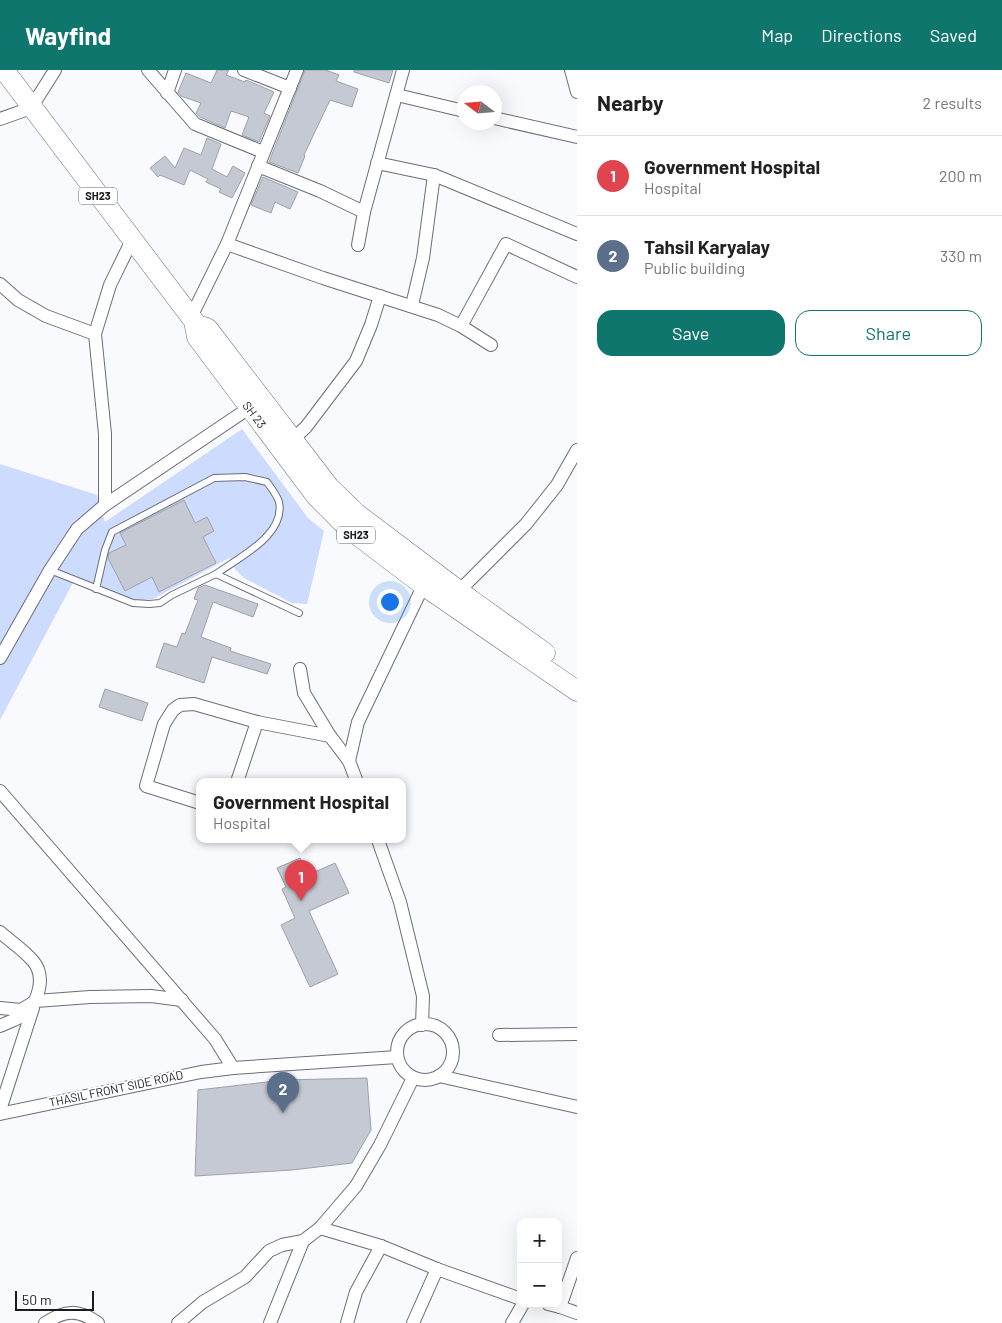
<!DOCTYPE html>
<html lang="en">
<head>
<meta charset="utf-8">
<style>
  :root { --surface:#fff; --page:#f6f6f6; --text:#222; --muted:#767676; --line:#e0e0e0; --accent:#0f766e }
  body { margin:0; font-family:Barlow,sans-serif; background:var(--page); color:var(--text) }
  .controls { position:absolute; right:15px; bottom:15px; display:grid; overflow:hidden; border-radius:10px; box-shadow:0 5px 20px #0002 }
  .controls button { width:45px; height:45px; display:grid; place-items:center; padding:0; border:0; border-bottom:1px solid var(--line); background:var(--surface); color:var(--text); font:25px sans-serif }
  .compass { position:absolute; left:457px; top:15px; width:45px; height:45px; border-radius:50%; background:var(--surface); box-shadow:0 5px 20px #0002; rotate:286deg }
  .scale { position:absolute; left:15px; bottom:12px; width:79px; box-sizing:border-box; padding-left:5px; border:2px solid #1a1c1f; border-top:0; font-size:14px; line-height:18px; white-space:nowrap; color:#1a1c1f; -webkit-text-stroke:4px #fff; paint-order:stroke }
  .you { position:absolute; left:389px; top:531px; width:18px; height:18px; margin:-12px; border:4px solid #fff; border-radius:50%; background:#1a73e8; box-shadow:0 0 0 8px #1a73e833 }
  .badge { display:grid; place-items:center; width:32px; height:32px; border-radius:50%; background:var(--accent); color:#fff; font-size:16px; font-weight:700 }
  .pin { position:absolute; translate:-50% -41px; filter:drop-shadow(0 1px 2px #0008) }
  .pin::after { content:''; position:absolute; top:26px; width:18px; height:15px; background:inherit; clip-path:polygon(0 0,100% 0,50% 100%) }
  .popup { position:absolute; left:196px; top:708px; width:210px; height:65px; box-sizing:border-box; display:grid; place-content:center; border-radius:10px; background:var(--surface); filter:drop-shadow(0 1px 4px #0005); font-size:16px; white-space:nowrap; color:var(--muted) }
  .popup b { font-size:19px; color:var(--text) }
  .popup::after { content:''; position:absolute; left:50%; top:100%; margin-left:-10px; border:10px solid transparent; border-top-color:var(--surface) }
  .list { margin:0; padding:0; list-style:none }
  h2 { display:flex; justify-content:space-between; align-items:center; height:65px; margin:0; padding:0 20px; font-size:21px }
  h2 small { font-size:16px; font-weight:400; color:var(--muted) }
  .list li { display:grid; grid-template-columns:32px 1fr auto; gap:15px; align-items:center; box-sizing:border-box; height:80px; padding:0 20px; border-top:1px solid var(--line) }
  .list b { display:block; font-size:19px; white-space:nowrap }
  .list p { margin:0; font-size:16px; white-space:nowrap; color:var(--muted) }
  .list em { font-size:16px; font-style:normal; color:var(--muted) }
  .actions { display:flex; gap:10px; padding:15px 20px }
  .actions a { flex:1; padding:11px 0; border:1px solid var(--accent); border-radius:15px; text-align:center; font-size:18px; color:var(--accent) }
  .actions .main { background:var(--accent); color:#fff }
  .map { position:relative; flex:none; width:577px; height:1253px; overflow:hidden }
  header { display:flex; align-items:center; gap:30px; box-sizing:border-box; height:70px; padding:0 25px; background:var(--accent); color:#fff }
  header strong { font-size:24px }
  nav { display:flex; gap:28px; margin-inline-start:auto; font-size:18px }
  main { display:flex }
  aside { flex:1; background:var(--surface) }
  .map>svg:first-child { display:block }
  .green { fill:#cddbfe }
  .building { fill:#c5c9d3; stroke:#9da1ab }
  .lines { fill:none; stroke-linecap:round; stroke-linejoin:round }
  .service-casing { stroke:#6a6e77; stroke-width:8 }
  .minor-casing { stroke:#6a6e77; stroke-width:14 }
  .primary-casing { stroke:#6a6e77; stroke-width:21 }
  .service { stroke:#fff; stroke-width:6 }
  .minor { stroke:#fff; stroke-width:12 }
  .primary { stroke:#fff; stroke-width:20 }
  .labels { text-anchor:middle; stroke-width:4; stroke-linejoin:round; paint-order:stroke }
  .shield { fill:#fff; stroke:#5f6062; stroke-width:1 }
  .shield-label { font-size:11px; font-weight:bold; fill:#1a1c1f }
  .street-label { font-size:12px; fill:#1a1c1f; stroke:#fff }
</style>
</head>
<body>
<header>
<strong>Wayfind</strong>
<nav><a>Map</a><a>Directions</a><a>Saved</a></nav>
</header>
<main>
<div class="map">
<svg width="577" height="1253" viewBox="0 0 577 1253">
  <rect width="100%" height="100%" fill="#f8fafe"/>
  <polygon class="green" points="242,359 308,448 324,461 307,534 292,533 244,508 235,499 229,488 153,529 131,531 76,507 0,650 0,394 97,425 105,452"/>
  <g class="building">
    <polygon points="217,0 229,0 226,5 245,12 246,10 274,22 264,43 270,46 259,72 242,65 249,47 231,41 225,58 200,47 196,43 201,33 181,26 178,22 186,3 211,13"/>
    <polygon points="305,0 326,0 339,5 336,11 358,19 352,37 330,30 304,85 305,86 298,103 269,92"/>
    <polygon points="354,0 393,0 389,13 354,2"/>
    <polygon points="207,68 221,74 212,99 227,107 233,96 245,103 232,128 219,122 221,119 206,112 208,109 190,100 184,115 160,105 158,107 150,98 165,86 175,98 184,78 201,85"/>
    <polygon points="263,107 298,122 290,139 275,132 271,143 251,135"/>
    <polygon points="184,430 195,453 207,447 214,461 203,467 216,493 159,522 152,507 125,521 108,488 109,483 126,475 120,463"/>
    <polygon points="205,515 258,534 253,547 213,532 201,567 231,578 230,581 271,594 267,604 212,587 204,613 156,597 164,573 177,577 182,563 185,564 198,530 194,529 198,518"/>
    <polygon points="105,619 148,633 142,651 99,637"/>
    <polygon points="300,788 308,805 335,793 349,823 309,841 338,904 310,917 281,855 295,848 282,819 286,817 277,798"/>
    <polygon points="367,1008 371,1060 352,1093 292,1100 195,1106 198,1020 284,1010"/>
  </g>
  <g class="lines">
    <defs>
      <g id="service">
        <polyline points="50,500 133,533 149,534 160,533 172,525 216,504 299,543"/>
        <path d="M96,519l9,-39 7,-18 102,-54 31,-1 22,5c4,6 10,13 12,20 7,33 -41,56 -63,72"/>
      </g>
      <g id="minor">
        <polyline points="148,0 195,54 263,82"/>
        <polyline points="244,0 290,18"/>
        <polyline points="571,0 577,22"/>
        <polyline points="167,23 175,0"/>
        <polyline points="397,25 464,41"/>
        <polyline points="494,48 577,67"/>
        <polyline points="0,49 31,38 55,0"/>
        <polyline points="377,93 434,105 577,164"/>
        <polyline points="258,96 320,121 364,142 403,0"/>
        <polyline points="227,174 323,208 438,245 461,256 491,275"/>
        <polyline points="358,175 364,142"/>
        <polyline points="0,214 18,230 46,246 95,264"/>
        <polyline points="412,235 423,188 434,105"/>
        <polyline points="191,247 227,174 297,0"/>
        <polyline points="461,256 506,174 577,207"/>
        <polyline points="292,370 306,357 356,291 371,255 380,226"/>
        <polyline points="105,435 105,364 95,264 110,215 132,170"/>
        <polyline points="455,525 526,454 557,415 577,380"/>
        <polyline points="0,588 50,500 77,459 105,435 255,334"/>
        <polyline points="300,599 304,623 330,666 349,691"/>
        <polyline points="237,712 257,652"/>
        <polyline points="357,712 349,691 358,652 426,510"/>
        <polyline points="0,721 215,969 233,998 397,987"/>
        <polyline points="200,733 146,716 164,654 173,640 180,635 194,634 257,652 330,666"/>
        <polyline points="378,770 400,832 423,926 422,955"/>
        <path d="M0,862c11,10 23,17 33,29 13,15 6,40 -8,53 -7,5 -17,8 -25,12"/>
        <polyline points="0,938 21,940 36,931 90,927 151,926 182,930"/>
        <circle cx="425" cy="982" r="28"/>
        <polyline points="499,965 577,964"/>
        <polyline points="439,1006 577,1037"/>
        <polyline points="0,1040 33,938"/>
        <polyline points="0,1044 201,1002 233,998"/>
        <polyline points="320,1158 381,1176 437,1199 521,1229"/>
        <polyline points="548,1234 560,1237 577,1188"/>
        <polyline points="560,1237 577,1243"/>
        <path d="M45,1253c20,-13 33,-14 53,0"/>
        <polyline points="178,1253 203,1232 245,1207 269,1181 282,1175 303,1171 320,1158 356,1116 380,1075 413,1008"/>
        <polyline points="270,1253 303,1171"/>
        <polyline points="347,1253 356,1222 381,1176"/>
        <polyline points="413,1253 437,1199"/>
        <polyline points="512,1253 523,1234"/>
      </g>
      <g id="primary">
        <polyline points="4,0 194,251 197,267 316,426 348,458 423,515 577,621"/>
        <polyline points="204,257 208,259 329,417 357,444 471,530 545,583"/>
      </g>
    </defs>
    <use href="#service" class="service-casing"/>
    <use href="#minor" class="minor-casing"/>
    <use href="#primary" class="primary-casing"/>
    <use href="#service" class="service"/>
    <use href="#minor" class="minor"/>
    <use href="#primary" class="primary"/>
  </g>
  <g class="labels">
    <g class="shield">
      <rect x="79" y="117.5" width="38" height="17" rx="4"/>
      <rect x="337" y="456.5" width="38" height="17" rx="4"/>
    </g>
    <g class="shield-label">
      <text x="98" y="130">SH23</text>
      <text x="356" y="469">SH23</text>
    </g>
    <g class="street-label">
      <text transform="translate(254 345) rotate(53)" y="4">SH 23</text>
      <text transform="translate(116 1019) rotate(-12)" y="4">THASIL FRONT SIDE ROAD</text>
    </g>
  </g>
</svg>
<div class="controls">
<button>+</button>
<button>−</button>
</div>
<svg class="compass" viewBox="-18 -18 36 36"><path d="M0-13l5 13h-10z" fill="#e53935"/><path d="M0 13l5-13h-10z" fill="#767676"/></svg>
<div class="scale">50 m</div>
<div class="you"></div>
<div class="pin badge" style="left:301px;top:831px;background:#e0444e">1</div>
<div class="popup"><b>Government Hospital</b>Hospital</div>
<div class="pin badge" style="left:283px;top:1043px;background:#5c6f8a">2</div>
</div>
<aside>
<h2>Nearby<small>2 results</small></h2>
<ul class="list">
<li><span class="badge" style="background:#e0444e">1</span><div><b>Government Hospital</b><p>Hospital</p></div><em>200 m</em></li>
<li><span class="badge" style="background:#5c6f8a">2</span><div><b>Tahsil Karyalay</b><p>Public building</p></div><em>330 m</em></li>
</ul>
<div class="actions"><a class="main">Save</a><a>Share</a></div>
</aside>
</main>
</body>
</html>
